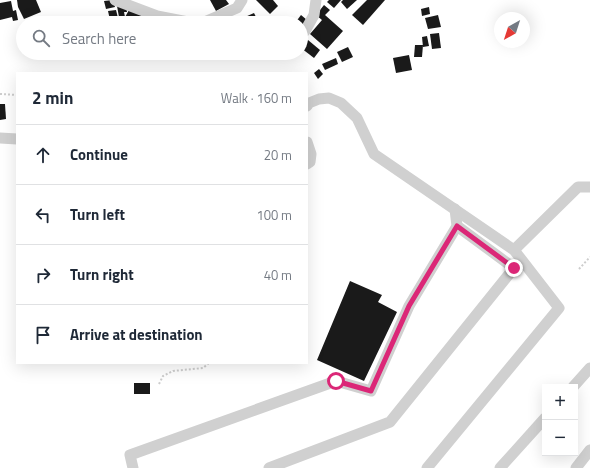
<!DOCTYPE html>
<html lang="en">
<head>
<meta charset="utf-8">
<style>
  :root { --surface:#fff; --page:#f6f6f7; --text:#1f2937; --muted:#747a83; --line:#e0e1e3 }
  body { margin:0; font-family:"Titillium Web",sans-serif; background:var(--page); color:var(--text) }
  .controls { position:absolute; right:12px; bottom:12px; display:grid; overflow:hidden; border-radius:0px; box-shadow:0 4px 16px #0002 }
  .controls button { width:36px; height:36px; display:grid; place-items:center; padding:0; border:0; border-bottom:1px solid var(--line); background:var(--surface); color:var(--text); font:20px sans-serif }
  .compass { position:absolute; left:494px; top:12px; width:36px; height:36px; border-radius:50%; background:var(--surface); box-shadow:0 4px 16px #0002; rotate:219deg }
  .stop { position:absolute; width:12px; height:12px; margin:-9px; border:3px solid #db2777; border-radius:50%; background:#fff }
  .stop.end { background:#db2777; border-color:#fff; box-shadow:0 1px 4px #0008 }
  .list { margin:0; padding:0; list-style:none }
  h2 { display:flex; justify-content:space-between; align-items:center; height:52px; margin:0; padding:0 16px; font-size:17px }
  h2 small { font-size:13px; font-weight:400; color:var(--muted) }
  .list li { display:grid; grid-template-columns:26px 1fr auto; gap:12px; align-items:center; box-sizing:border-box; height:60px; padding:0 16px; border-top:1px solid var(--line) }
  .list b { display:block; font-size:15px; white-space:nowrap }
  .list em { font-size:13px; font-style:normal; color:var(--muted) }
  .icon { flex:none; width:22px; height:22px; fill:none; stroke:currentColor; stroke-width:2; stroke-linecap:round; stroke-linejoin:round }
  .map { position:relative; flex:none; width:590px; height:468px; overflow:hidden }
  .search { position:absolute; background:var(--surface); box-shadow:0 4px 16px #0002; left:16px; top:16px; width:292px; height:44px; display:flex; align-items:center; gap:10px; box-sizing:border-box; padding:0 14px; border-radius:22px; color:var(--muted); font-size:15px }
  .panel { position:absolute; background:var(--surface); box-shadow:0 4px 16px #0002; left:16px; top:72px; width:292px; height:292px; border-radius:0px }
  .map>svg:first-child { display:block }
  .building { fill:#1a1a1a }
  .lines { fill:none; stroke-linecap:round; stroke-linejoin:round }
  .path { stroke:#cdcdcd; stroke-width:2; stroke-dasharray:2 2; stroke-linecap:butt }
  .street { stroke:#d0d0d0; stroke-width:11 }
  .route { stroke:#db2777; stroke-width:5 }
</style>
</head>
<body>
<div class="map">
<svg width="590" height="468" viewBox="0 0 590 468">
  <rect width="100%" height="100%" fill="#fff"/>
  <g class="building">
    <polygon points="17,0 36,0 41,12 24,19 18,7"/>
    <polygon points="113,0 115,7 106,9 104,1"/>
    <polygon points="210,0 226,0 229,4 216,11"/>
    <polygon points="256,0 273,0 278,6 270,14"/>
    <polygon points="329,0 341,0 334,8 327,2"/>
    <polygon points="343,0 357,0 347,9 341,2"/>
    <polygon points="367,0 385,0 363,25 352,15"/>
    <polygon points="11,1 13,11 16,10 18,20 13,21 12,17 0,20 0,3"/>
    <polygon points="126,5 127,12 124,12 125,17 119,17 117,6"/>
    <polygon points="324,5 330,10 325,15 343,31 327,49 310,34 322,20 316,15"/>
    <polygon points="429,7 430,14 422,16 421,9"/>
    <polygon points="130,8 142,15 138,23 127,23 123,21"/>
    <polygon points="116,10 118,18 110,20 108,11"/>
    <polygon points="148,13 157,19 154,23 143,23 142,22"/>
    <polygon points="254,13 259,23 248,23 245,17"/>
    <polygon points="301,15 307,20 301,26 301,23 295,23"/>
    <polygon points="438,15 441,27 428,29 425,18"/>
    <polygon points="238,17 240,23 222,23"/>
    <polygon points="439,33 441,48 432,49 430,34"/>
    <polygon points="427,36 429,46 423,47 422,37"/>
    <polygon points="308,40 320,50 314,58 301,48"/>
    <polygon points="415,45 423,45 422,57 414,57"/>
    <polygon points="348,47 353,57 342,62 337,52"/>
    <polygon points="409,55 412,70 396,73 393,58"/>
    <polygon points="336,58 338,64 325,70 322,64"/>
    <polygon points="319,69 323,74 318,79 314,73"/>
    <polygon points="0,104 5,104 6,119 0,120"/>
    <polygon points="350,281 382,295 378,302 397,312 364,381 317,360"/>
    <rect x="134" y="383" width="16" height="11"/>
  </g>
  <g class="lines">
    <g class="path">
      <polyline points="0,94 17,95"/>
      <polyline points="579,269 590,257"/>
      <polyline points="159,384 163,376 173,371 203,368 209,363"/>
    </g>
    <g class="street">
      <polyline points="115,0 157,16 193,23"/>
      <polyline points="202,23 237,8 242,0"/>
      <polyline points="305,31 314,15 316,0"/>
      <polyline points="307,106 309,103 319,99 329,98 341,103 357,118 374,154 514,250 578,187 590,187"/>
      <polyline points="0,138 17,139"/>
      <polyline points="307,142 311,154 310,162 307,164"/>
      <polyline points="573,387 590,368"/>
      <polyline points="133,468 130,455 336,381 371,391 409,306 457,226 455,209"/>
      <polyline points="269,468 390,422 514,268 457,226"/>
      <polyline points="427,468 559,308 514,250"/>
      <polyline points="500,468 545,418"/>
      <polyline points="576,468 590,450"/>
    </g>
  </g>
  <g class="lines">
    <polyline class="route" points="336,381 371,391 409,306 457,226 514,268"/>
  </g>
</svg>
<div class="controls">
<button>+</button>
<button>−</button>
</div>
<svg class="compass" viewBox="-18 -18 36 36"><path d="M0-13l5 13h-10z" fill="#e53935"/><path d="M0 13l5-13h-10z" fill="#747a83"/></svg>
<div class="stop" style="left:336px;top:381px"></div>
<div class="stop end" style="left:514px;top:268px"></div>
<div class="search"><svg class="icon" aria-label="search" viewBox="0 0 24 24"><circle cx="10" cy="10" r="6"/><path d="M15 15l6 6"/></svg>Search here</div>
<section class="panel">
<h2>2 min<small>Walk · 160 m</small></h2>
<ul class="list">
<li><svg class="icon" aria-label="ahead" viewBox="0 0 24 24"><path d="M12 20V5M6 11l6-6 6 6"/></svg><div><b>Continue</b></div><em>20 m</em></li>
<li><svg class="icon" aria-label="left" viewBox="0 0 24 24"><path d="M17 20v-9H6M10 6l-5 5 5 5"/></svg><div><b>Turn left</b></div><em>100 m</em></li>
<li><svg class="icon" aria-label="right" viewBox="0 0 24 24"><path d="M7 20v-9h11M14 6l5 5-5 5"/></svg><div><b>Turn right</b></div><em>40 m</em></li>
<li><svg class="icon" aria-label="arrive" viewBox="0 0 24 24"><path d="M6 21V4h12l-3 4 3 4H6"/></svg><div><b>Arrive at destination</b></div></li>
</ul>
</section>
</div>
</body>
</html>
